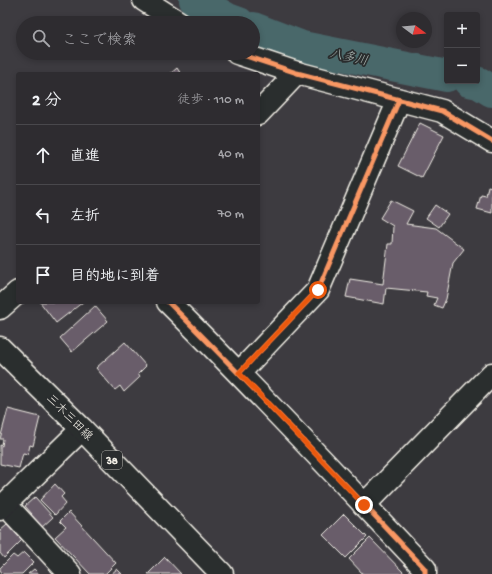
<!DOCTYPE html>
<html lang="ja">
<head>
<meta charset="utf-8">
<style>
  :root { --surface:#2e2c30; --page:#363438; --text:#f1f3f6; --muted:#a7a7ab; --line:#49484c }
  body { margin:0; font-family:"Gochi Hand","Klee One",sans-serif; background:var(--page); color:var(--text) }
  .controls { position:absolute; right:12px; top:12px; display:grid; overflow:hidden; border-radius:4px; box-shadow:0 2px 6px #0003 }
  .controls button { width:36px; height:36px; display:grid; place-items:center; padding:0; border:0; border-bottom:1px solid var(--line); background:var(--surface); color:var(--text); font:20px sans-serif }
  .compass { position:absolute; left:396px; top:12px; width:36px; height:36px; border-radius:50%; background:var(--surface); box-shadow:0 2px 6px #0003; rotate:106deg }
  .stop { position:absolute; width:12px; height:12px; margin:-9px; border:3px solid #ea580c; border-radius:50%; background:#fff }
  .stop.end { background:#ea580c; border-color:#fff; box-shadow:0 1px 4px #0008 }
  .list { margin:0; padding:0; list-style:none }
  h2 { display:flex; justify-content:space-between; align-items:center; height:52px; margin:0; padding:0 16px; font-size:17px }
  h2 small { font-size:13px; font-weight:400; color:var(--muted) }
  .list li { display:grid; grid-template-columns:26px 1fr auto; gap:12px; align-items:center; box-sizing:border-box; height:60px; padding:0 16px; border-top:1px solid var(--line) }
  .list b { display:block; font-size:15px; white-space:nowrap }
  .list em { font-size:13px; font-style:normal; color:var(--muted) }
  .icon { flex:none; width:22px; height:22px; fill:none; stroke:currentColor; stroke-width:2; stroke-linecap:round; stroke-linejoin:round }
  .map { position:relative; flex:none; width:492px; height:574px; overflow:hidden }
  .search { position:absolute; background:var(--surface); box-shadow:0 2px 6px #0003; left:16px; top:16px; width:244px; height:44px; display:flex; align-items:center; gap:10px; box-sizing:border-box; padding:0 14px; border-radius:22px; color:var(--muted); font-size:15px }
  .panel { position:absolute; background:var(--surface); box-shadow:0 2px 6px #0003; left:16px; top:72px; width:244px; height:232px; border-radius:4px }
  .map>svg:first-child { display:block }
  .lines { fill:none; stroke-linecap:round; stroke-linejoin:round }
  .river { stroke:#48676a; stroke-width:32 }
  .building { fill:#695d6b; stroke:#f4f1e8 }
  .minor-casing { stroke:#f4f1e8; stroke-width:25 }
  .major-casing { stroke:#f4f1e8; stroke-width:25 }
  .minor { stroke:#2a2d2e; stroke-width:22 }
  .major { stroke:#2a2d2e; stroke-width:22 }
  .cycleway-casing { stroke:#2a2d2e; stroke-width:8 }
  .cycleway { stroke:#f99763; stroke-width:5 }
  .route { stroke:#ea580c; stroke-width:5 }
  .labels { text-anchor:middle; stroke-width:3.5; stroke-linejoin:round; paint-order:stroke }
  .shield { fill:#2a2d2e; stroke:#b7b6b0; stroke-width:1 }
  .shield-label { font-size:11px; font-weight:bold; fill:#f4f1e8 }
  .street-label { font-size:12px; fill:#f4f1e8; stroke:#2a2d2e }
  .water-label { font-size:13px; font-style:italic; fill:#afbab6; stroke:#2a2d2e }
</style>
</head>
<body>
<div class="map">
<svg width="492" height="574" viewBox="0 0 492 574">
  <rect width="100%" height="100%" fill="#3d3b40"/>
  <filter id="ink" filterUnits="userSpaceOnUse"><feTurbulence type="fractalNoise" baseFrequency=".025" numOctaves="2"/><feDisplacementMap in="SourceGraphic" scale="8" xChannelSelector="R" yChannelSelector="G"/><feConvolveMatrix kernelMatrix="1 2 1 2 8 2 1 2 1" color-interpolation-filters="sRGB"/></filter>
  <g filter="url(#ink)">
    <g class="lines">
      <g class="river">
        <polyline points="195,0 228,19 239,23"/>
        <polyline points="253,28 302,47 447,76"/>
        <polyline points="469,81 479,83 492,91"/>
      </g>
    </g>
    <g class="building">
      <polygon points="177,68 181,74 170,74"/>
      <polygon points="420,123 444,135 422,178 398,166"/>
      <polygon points="488,186 492,187 492,213 477,209 481,195 486,196"/>
      <polygon points="391,200 413,211 406,224 436,228 464,249 453,263 446,299 442,308 434,305 437,298 426,296 427,292 386,288 384,304 346,297 350,279 383,284 388,244 392,244 393,226 380,218"/>
      <polygon points="435,205 448,214 439,227 426,218"/>
      <polygon points="40,302 83,302 56,323"/>
      <polygon points="95,306 108,321 72,352 60,338"/>
      <polygon points="125,342 146,366 138,374 140,377 124,392 120,386 115,390 96,368"/>
      <polygon points="8,409 40,417 33,446 30,445 28,454 23,453 19,468 0,464 0,445 2,446 3,439 0,439"/>
      <polygon points="55,484 64,494 61,497 66,503 55,515 40,500"/>
      <polygon points="35,497 53,517 40,529 29,517 32,514 25,506"/>
      <polygon points="69,512 116,563 105,574 90,574 55,537 66,527 60,521"/>
      <polygon points="344,514 367,537 346,558 323,535"/>
      <polygon points="7,524 22,540 4,558 0,553 0,530"/>
      <polygon points="370,538 405,574 363,574 349,559"/>
      <polygon points="24,552 34,562 22,574 3,574 0,570 0,568 13,555 17,558"/>
      <polygon points="165,557 181,574 148,574"/>
      <polygon points="34,569 39,574 28,574"/>
      <polygon points="117,569 122,574 111,574"/>
    </g>
    <g class="lines">
      <defs>
        <g id="minor">
          <polyline points="144,0 180,23"/>
          <polyline points="237,53 297,73 442,111 492,141"/>
          <polyline points="258,114 297,73"/>
          <path d="M168,302c88,87 172,177 257,267v5"/>
          <polyline points="0,308 18,292"/>
          <polyline points="239,373 318,290 399,100"/>
          <polyline points="5,504 70,574"/>
          <polyline points="364,505 492,374"/>
          <polyline points="0,509 82,429"/>
        </g>
        <polyline id="major" points="0,348 82,429 222,574"/>
      </defs>
      <use href="#minor" class="minor-casing"/>
      <use href="#major" class="major-casing"/>
      <use href="#minor" class="minor"/>
      <use href="#major" class="major"/>
      <defs>
        <g id="cycleway">
          <polyline points="237,53 297,73 442,111 492,141"/>
          <path d="M168,302c88,87 172,177 257,267v5"/>
          <polyline points="239,373 318,290 399,100"/>
        </g>
      </defs>
      <use href="#cycleway" class="cycleway-casing"/>
      <use href="#cycleway" class="cycleway"/>
    </g>
  </g>
  <g class="lines" filter="url(#ink)">
    <polyline class="route" points="318,290 239,373 364,505"/>
  </g>
  <g class="labels">
    <rect class="shield" x="102" y="451" width="20" height="18" rx="3"/>
    <g class="shield-label">
      <text x="112" y="464">38</text>
    </g>
    <g class="street-label">
      <text transform="translate(70 417) rotate(45)" y="4">三木三田線</text>
    </g>
    <g class="water-label">
      <text transform="translate(349 56) rotate(12)" y="5">八多川</text>
    </g>
  </g>
</svg>
<div class="controls">
<button>+</button>
<button>−</button>
</div>
<svg class="compass" viewBox="-18 -18 36 36"><path d="M0-13l5 13h-10z" fill="#e53935"/><path d="M0 13l5-13h-10z" fill="#a7a7ab"/></svg>
<div class="stop" style="left:318px;top:290px"></div>
<div class="stop end" style="left:364px;top:505px"></div>
<div class="search"><svg class="icon" aria-label="search" viewBox="0 0 24 24"><circle cx="10" cy="10" r="6"/><path d="M15 15l6 6"/></svg>ここで検索</div>
<section class="panel">
<h2>2 分<small>徒歩 · 110 m</small></h2>
<ul class="list">
<li><svg class="icon" aria-label="ahead" viewBox="0 0 24 24"><path d="M12 20V5M6 11l6-6 6 6"/></svg><div><b>直進</b></div><em>40 m</em></li>
<li><svg class="icon" aria-label="left" viewBox="0 0 24 24"><path d="M17 20v-9H6M10 6l-5 5 5 5"/></svg><div><b>左折</b></div><em>70 m</em></li>
<li><svg class="icon" aria-label="arrive" viewBox="0 0 24 24"><path d="M6 21V4h12l-3 4 3 4H6"/></svg><div><b>目的地に到着</b></div></li>
</ul>
</section>
</div>
</body>
</html>
